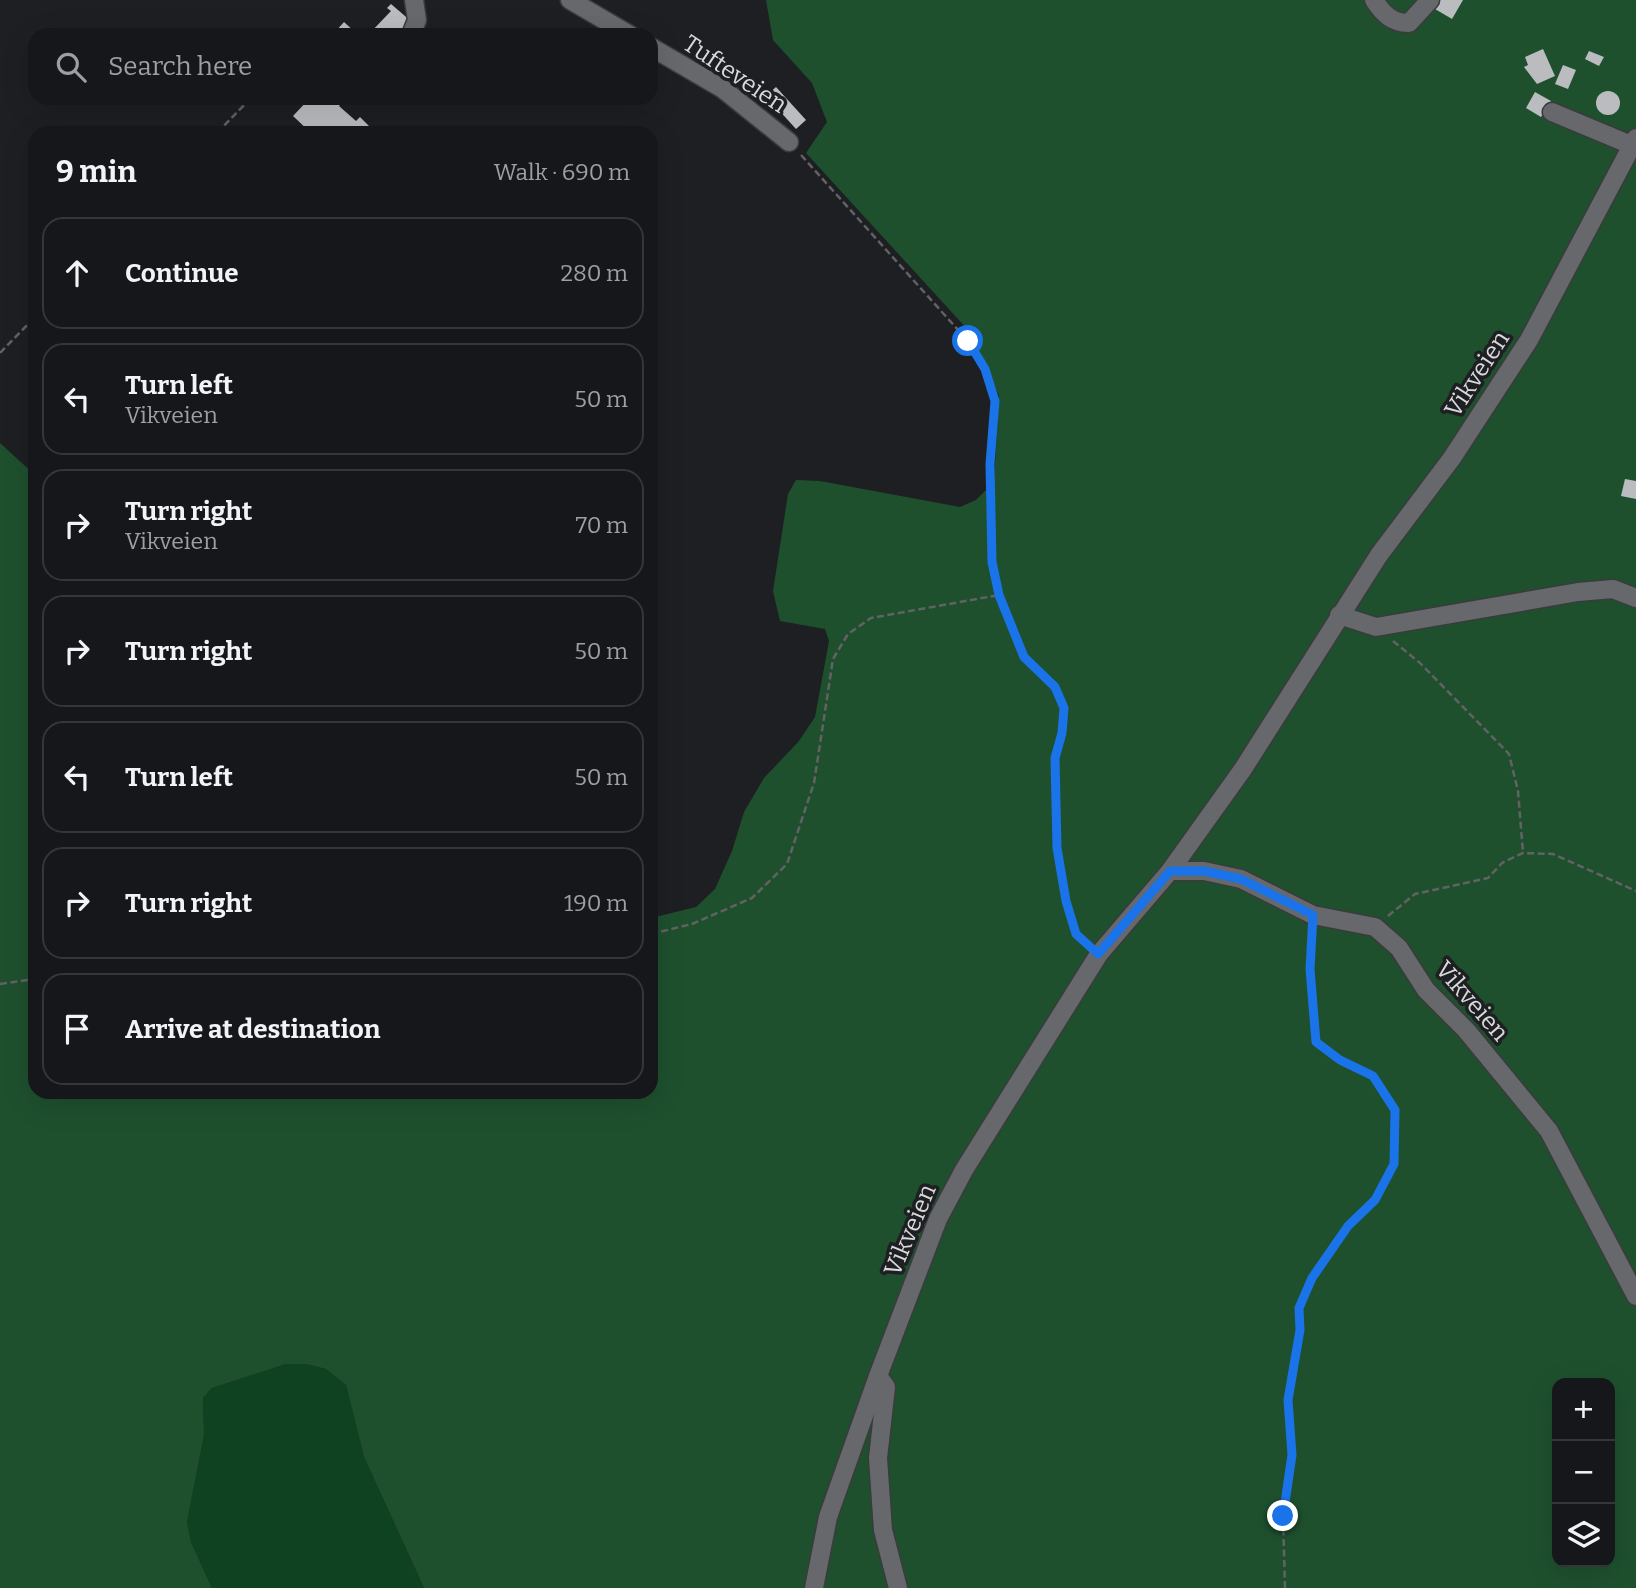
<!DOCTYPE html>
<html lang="en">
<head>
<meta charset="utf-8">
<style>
  :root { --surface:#16171a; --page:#232427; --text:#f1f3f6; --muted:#9e9fa2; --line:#353639 }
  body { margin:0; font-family:Bitter,serif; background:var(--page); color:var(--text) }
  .controls { position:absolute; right:21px; bottom:21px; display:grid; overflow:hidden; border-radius:14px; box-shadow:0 7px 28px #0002 }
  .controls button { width:63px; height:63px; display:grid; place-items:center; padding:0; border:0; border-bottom:2px solid var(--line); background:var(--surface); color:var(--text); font:35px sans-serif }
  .stop { position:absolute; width:21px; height:21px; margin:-16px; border:5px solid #1a73e8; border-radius:50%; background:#fff }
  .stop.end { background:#1a73e8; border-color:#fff; box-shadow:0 2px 7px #0008 }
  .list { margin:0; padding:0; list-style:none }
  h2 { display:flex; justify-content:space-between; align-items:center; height:91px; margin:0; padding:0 28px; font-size:30px }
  h2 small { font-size:23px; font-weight:400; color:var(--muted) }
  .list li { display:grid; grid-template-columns:46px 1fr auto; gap:21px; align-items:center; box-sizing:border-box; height:112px; margin:0 14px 14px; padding:0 14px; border:2px solid var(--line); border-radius:21px }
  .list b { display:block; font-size:26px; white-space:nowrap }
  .list p { margin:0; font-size:23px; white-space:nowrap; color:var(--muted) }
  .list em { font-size:23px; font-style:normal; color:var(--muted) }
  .icon { flex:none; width:38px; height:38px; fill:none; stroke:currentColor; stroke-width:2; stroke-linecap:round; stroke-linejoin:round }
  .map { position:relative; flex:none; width:1636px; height:1588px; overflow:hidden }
  .search { position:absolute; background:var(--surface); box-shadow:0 7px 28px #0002; left:28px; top:28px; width:630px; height:77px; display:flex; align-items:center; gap:18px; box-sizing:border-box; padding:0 24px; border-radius:21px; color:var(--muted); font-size:26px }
  .panel { position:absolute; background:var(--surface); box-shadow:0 7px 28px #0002; left:28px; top:126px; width:630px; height:973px; border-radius:21px }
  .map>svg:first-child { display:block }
  .green { fill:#0f4221 }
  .forest { fill:#1e502e; fill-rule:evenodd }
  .building { fill:#babcbf }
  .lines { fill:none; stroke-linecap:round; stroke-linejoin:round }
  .minor-casing { stroke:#3a3b3d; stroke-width:21 }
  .path { stroke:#626265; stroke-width:2.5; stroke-dasharray:7 3.5; stroke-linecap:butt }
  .minor { stroke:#67686b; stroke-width:18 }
  .route { stroke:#1a73e8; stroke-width:9 }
  .labels { text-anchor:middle; stroke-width:7; stroke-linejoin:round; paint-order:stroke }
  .street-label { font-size:24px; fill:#d9d9db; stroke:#1e1f22 }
</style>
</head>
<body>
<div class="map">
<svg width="1636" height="1588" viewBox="0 0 1636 1588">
  <rect width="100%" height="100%" fill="#1e1f22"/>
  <polygon class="green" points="286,1364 306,1364 326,1369 346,1385 364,1457 424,1588 212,1588 191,1542 187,1522 204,1435 203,1398 212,1388"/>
  <path class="forest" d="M766,0h870v1588h-1212l-60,-131 -18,-72 -20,-16 -20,-5h-20l-74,24 -9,10 1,37 -17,87 4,20 21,46h-212v-1145l35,32v617h616v-174l45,-11 19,-18 17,-38 12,-39 20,-34 35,-37 16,-24 14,-76 -4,-12 -45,-8 -7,-30 15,-97 8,-14 24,1 140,26 16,-7 18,-18 5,-86 -30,-65 -163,-178 21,-31 -15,-39 -39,-43zM1557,1383h53v179h-53z"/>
  <g class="building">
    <polygon points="1440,0 1463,0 1452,19 1435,9"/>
    <polygon points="391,4 412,22 400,35 368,35 391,11 387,8"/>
    <polygon points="344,22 356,33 354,35 335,32"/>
    <polygon points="1543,49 1555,76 1537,84 1524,67 1528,65 1525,57"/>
    <polygon points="1589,51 1604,57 1599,66 1585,59"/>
    <polygon points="1563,65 1576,70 1568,89 1555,84"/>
    <polygon points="776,87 806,120 796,129 766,96"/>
    <circle cx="1608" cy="103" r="12"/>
    <polygon points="1535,92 1551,101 1541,117 1526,108"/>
    <polygon points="310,98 347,98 339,106 356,121 360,117 371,128 366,133 311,133 293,116"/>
    <polygon points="1625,479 1636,481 1636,499 1621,496"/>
  </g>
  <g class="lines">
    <defs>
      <g id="minor">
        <polyline points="570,0 630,35"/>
        <path d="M1374,0c9,14 18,23 35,23l21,-23"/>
        <polyline points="411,35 417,20 414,0"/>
        <polyline points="651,47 723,89 789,142"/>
        <polyline points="1552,112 1631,145"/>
        <polyline points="1339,615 1376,627 1578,592 1613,589 1636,598"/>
        <polyline points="1170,871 1204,871 1241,879 1313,915 1375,927 1399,948 1426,990 1466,1030 1549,1131 1636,1296"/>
        <polyline points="878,1376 886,1387 878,1458 883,1530 898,1588"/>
        <polyline points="814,1588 828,1517 878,1376 938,1219 964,1170 1099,954 1170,871 1243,769 1379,555 1452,458 1529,340 1636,138"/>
      </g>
    </defs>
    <use href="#minor" class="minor-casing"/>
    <g class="path">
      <polyline points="217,133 251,98"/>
      <polyline points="801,155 968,341 985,369 995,401 990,465 992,562 999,595 1024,657 1055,687 1064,708 1055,758 1057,848 1066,900 1076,934 1086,942"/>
      <polyline points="0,353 35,317"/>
      <polyline points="1393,641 1420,663 1509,754 1518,791 1523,853"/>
      <polyline points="1388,916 1415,894 1488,878 1502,863 1523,853 1553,854 1636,891"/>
      <polyline points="651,934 692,924 752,898 787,864 814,783 833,659 848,634 871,618 999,595"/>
      <polyline points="0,984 35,979"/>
      <polyline points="1285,1588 1283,1516 1292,1455 1288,1400 1300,1330 1299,1308 1312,1278 1348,1225 1375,1200 1394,1164 1395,1110 1373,1076 1340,1060 1316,1042 1310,969 1312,931"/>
    </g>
    <use href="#minor" class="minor"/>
  </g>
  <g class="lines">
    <polyline class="route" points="968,341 985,369 995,401 990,464 992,562 999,595 1024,657 1055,687 1064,708 1062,733 1055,758 1057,848 1066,901 1076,934 1098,954 1170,871 1204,871 1241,879 1313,915 1310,969 1316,1042 1340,1060 1373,1076 1395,1110 1394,1164 1375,1200 1348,1226 1312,1278 1299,1308 1300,1330 1288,1400 1292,1455 1283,1516"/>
  </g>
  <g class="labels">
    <g class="street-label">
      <text transform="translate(735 74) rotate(34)" y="8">Tufteveien</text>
      <text transform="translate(1477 374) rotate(-57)" y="8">Vikveien</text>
      <text transform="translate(1472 1001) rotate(49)" y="8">Vikveien</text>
      <text transform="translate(910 1230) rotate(-67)" y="8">Vikveien</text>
    </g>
  </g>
</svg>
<div class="controls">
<button>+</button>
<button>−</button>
<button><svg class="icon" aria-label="layers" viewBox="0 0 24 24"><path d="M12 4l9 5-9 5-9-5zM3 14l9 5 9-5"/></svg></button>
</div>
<div class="stop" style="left:968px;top:341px"></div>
<div class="stop end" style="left:1283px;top:1516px"></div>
<div class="search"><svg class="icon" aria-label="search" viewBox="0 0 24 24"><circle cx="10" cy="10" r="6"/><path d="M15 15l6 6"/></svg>Search here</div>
<section class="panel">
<h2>9 min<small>Walk · 690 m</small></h2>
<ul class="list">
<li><svg class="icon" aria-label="ahead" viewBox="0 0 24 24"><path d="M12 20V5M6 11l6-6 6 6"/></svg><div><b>Continue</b></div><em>280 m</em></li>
<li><svg class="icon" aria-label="left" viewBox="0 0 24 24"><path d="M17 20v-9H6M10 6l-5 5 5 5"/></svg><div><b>Turn left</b><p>Vikveien</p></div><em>50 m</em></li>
<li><svg class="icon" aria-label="right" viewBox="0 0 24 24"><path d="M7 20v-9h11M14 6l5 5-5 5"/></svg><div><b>Turn right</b><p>Vikveien</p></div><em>70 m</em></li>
<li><svg class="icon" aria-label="right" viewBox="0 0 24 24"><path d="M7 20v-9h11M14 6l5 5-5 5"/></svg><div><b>Turn right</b></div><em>50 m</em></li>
<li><svg class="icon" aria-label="left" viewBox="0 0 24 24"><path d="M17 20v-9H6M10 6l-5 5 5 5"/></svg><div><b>Turn left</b></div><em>50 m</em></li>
<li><svg class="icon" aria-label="right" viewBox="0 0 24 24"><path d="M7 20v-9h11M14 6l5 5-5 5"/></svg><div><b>Turn right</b></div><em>190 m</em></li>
<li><svg class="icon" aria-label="arrive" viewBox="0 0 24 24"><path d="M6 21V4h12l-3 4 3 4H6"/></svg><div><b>Arrive at destination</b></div></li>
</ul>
</section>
</div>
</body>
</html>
